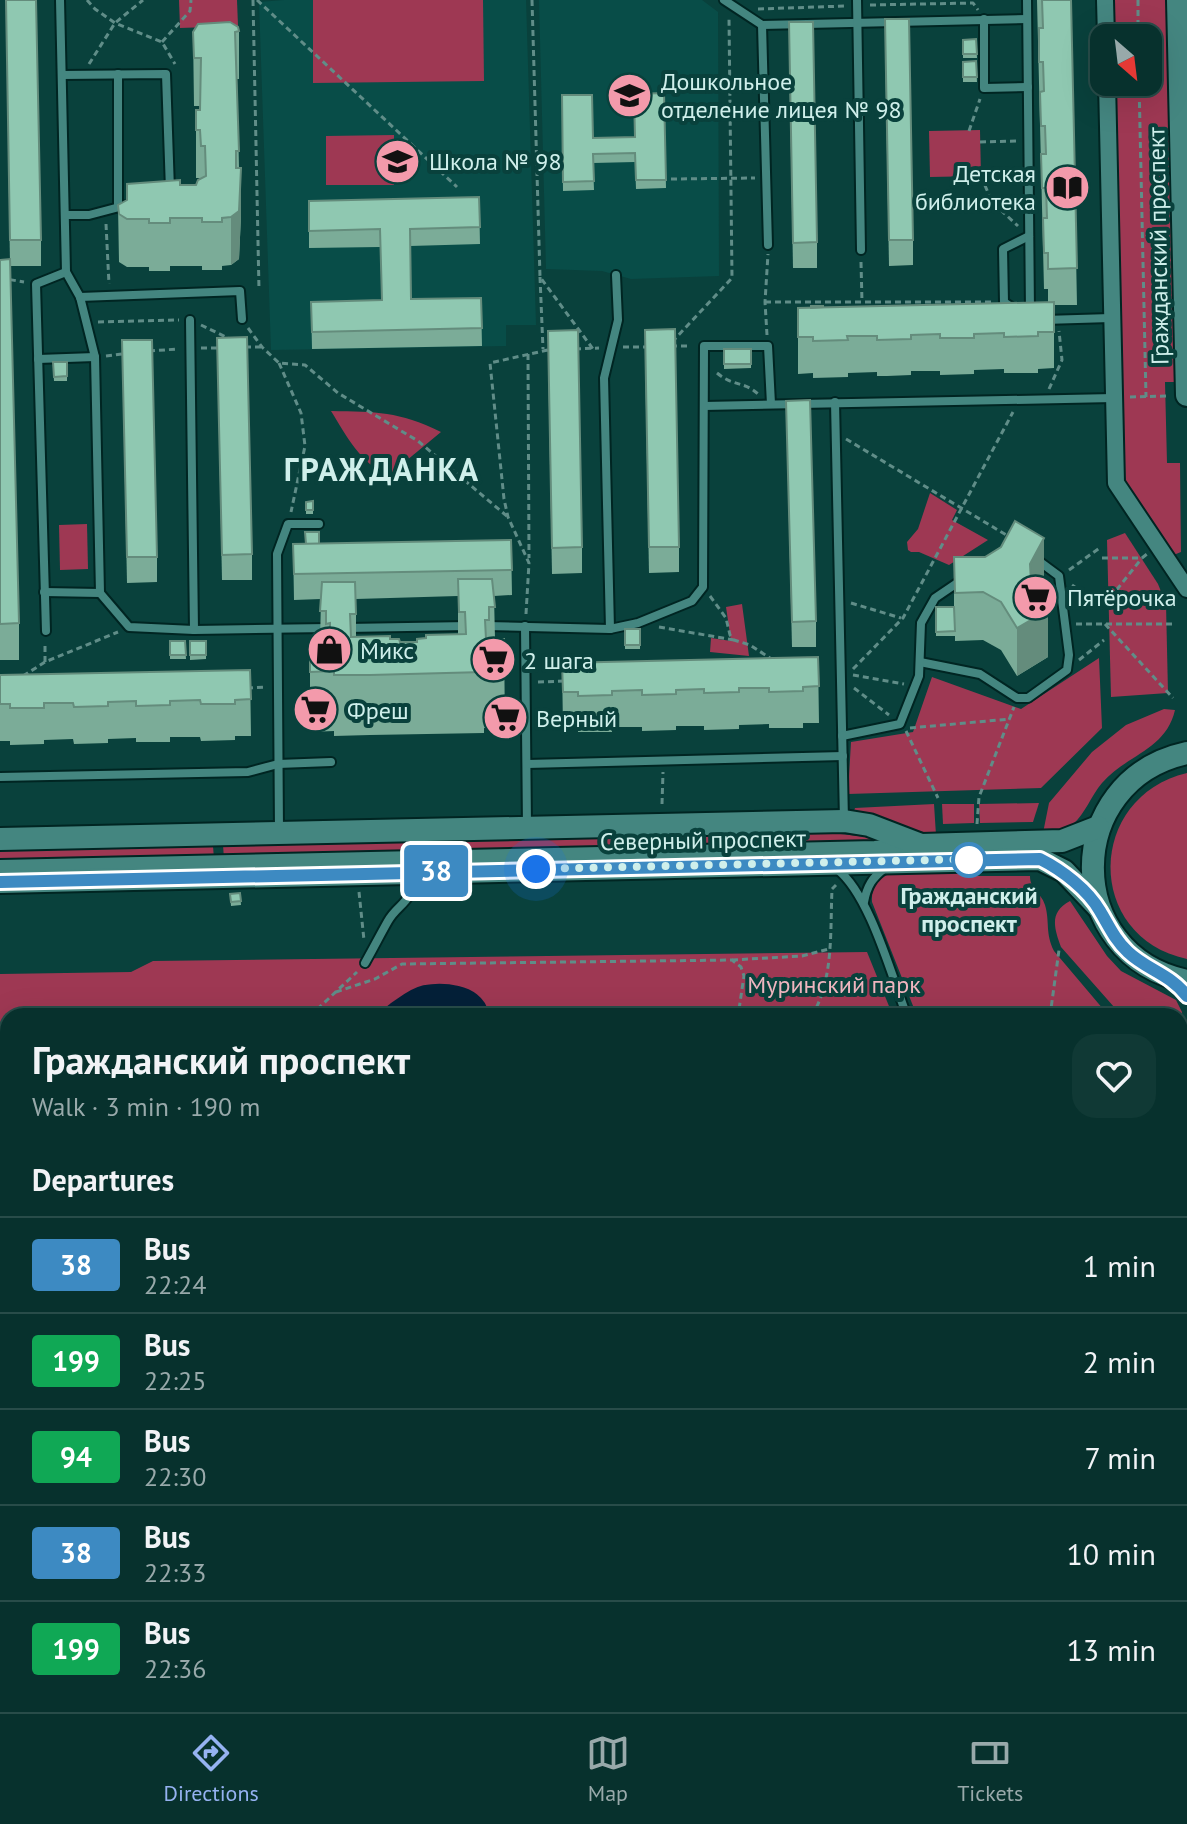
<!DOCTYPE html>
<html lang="en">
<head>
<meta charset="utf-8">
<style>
	body { margin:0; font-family:"PT Sans",sans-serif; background:#103935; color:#f1f3f6; height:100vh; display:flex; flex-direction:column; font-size:30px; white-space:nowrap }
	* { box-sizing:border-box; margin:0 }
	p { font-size:26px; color:#98a9aa }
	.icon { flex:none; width:44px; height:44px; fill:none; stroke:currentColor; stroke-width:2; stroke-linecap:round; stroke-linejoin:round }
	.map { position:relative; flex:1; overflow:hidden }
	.drawer { position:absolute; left:0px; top:1008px; width:1188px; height:704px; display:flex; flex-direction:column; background:#07312d; border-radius:24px 24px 0 0; box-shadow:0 8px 32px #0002,0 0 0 2px #284c49 }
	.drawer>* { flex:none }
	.badge { padding:0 16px; border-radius:6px; font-size:28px; line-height:52px }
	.needle { width:52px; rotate:152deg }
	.fabs { position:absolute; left:1090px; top:24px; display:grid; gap:16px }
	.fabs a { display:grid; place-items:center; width:72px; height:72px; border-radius:16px; background:#07312d; box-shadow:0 8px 32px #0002,0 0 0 2px #284c49; font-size:40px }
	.you { position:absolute; width:40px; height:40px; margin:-20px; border:6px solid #fff; border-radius:50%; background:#1a73e8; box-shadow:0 0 0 12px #1a73e833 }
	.map>.badge { position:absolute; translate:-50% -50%; box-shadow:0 0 0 4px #fff }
	h2 { padding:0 32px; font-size:30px; line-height:72px }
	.round { display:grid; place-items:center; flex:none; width:84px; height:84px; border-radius:24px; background:#103935 }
	.head { display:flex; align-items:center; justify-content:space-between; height:136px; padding:0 32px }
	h1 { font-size:38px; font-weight:700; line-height:60px }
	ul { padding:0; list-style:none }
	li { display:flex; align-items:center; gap:24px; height:96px; padding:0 32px; border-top:2px solid #284c49 }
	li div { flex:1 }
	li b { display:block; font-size:30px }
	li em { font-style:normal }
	li .badge { min-width:88px; font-weight:700; text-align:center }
	.menu { display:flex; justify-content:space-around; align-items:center; height:112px; border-top:2px solid #284c49; background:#07312d; font-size:22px; color:#98a9aa }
	.menu a { display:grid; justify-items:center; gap:4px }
	.menu .on { color:#95b2f1 }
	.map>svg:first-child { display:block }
</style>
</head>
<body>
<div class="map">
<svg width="1187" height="1712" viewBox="0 0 1187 1712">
	<rect width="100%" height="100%" fill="#09413c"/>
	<g fill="#084d48">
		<polygon points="284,0 526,0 536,325 506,325 506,346 271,350 259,2"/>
		<polygon points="539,0 702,0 718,12 719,276 631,279 602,271 546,269"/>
	</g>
	<g fill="#9e3853">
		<polygon points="179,0 237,0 238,26 180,28"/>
		<polygon points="313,0 483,0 484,81 313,83"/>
		<polygon points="1113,0 1169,0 1178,382 1165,382 1167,463 1180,463 1181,552 1171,556 1126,482 1123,465 1115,82 1148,82 1148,38 1114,38"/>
		<polygon points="980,130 981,176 930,177 929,131"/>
		<polygon points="394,135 394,185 326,185 326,136"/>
		<path d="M331,411C377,412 398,411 441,432L389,475C361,465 346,435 331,411Z"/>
		<polygon points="930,493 957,510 952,520 988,540 949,565 919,552 911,552 908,550 907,542 918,529"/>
		<polygon points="87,524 88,569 60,570 59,525"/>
		<polygon points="1125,533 1158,584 1166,604 1168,693 1111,697 1107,540"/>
		<polygon points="742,604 749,656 710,652 711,638 731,641 726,607"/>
		<polygon points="1099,658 1102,728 1041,788 848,794 851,742 913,732 932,677 1021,709"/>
		<path d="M1164,709L1175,710C1166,750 1126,755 1102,783C1091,796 1085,814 1073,824C1063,832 1055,832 1043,833L1049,803L1092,752L1126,725Z"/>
		<path d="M1187,773V959C1084,937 1086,797 1187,773Z"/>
		<polygon points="1039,803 1033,822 980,823 979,804"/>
		<polygon points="934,804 936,835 915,834 878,816 854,811 855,808"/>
		<polygon points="942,804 974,804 974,823 943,824"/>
		<polygon points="823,832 876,838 879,842 224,859 223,845"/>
		<polygon points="213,846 214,859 0,864 0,850"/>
		<path d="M963,869L964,876H1030C1030,890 1041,892 1045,905C1050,922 1045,933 1054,951L1109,1016H917L872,902C869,859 935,870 963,869Z"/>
		<path d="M1070,901L1107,956L1121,971L1176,1000L1182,1012L1183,1029H1180V1016H1122L1061,947C1054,928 1049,912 1070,901Z"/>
		<polygon points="867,952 893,1016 8,1016 8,1704 598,1704 592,1712 0,1712 0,974 131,972 153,961"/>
		<polygon points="1180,1488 1184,1581 1180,1612"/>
		<polygon points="659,1704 855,1704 855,1712 664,1712"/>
		<path d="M919,1704H983L975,1712C955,1712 937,1712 919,1704Z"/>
	</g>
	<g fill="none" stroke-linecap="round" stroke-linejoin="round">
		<polyline stroke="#042038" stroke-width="5" points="744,1712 745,1704"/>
		<g stroke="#042038" stroke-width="28">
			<path d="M397,1016C405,1011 416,1001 426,999C442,996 472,998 475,1016"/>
			<polyline points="0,1284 8,1291"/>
			<polyline points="1180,1521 1187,1521"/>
		</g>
		<defs>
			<g id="service">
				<polyline points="60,0 66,272 80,297 95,357 100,593 129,627 194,630 329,628"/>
				<polyline points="724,0 762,25 1027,19"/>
				<polyline points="857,0 861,250"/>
				<polyline points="1027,0 1030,312"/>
				<polyline points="984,19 984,88 1028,87"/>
				<polyline points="762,25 768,245"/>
				<polyline points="118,74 118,206"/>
				<polyline points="62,75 166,74 170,190"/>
				<polyline points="65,215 89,215 127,205"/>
				<polyline points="80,297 240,291 242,319"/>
				<polyline points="1013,308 1004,302 1003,249 1029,236"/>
				<polyline points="190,320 194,630"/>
				<polyline points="1044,320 1111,318"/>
				<polyline points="38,359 95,357"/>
				<polyline points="835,402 844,820"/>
				<polyline points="704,406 1114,398"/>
				<polyline points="44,592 100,593"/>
				<polyline points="486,626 610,629 638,623 692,601 703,587 704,346 768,346 771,404"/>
				<polyline points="525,626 527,827"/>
				<polyline points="346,628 469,626"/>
				<polyline points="610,629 604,378 618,320 616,275"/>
				<polyline points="46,631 36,284 66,272"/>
				<polyline points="920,662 980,674 1017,698 1028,698 1067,670 1069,655 1059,576 1036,559"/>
				<polyline points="842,736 900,724 919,676 921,623 935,598 963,579"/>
				<polyline points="527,764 843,756"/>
				<polyline points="0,777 248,772 278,764 331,762"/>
				<polyline points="279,830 277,554 288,524 319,524"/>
				<path d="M837,869C870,895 891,975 907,1016"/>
				<path d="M864,902C867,886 872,878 885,868"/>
				<path d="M365,963C373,949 380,935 388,921C398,903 414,903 412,876"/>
				<polyline points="1180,1083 1187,1082"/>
				<polyline points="1180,1173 1187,1173"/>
			</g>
			<g id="minor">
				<polyline points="1105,0 1106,38"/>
				<polyline points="1107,82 1116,483 1187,589"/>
				<polyline points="0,868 875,849 915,845"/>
			</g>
			<g id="secondary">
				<polyline points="1178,0 1187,395"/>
				<path d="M1187,753C1062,780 1061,955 1187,981"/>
				<polyline points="0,839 844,821 869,825 921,845 1062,841 1098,827"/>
				<polyline points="0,882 1040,859 1064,871 1099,908"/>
			</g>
		</defs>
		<use href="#service" stroke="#002522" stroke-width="12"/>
		<use href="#minor" stroke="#002522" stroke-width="20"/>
		<use href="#secondary" stroke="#002522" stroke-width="26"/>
		<g stroke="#608d88" stroke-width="3" stroke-dasharray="6 4" stroke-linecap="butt">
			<polyline points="87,0 95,9 115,23 162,42 175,64"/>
			<polyline points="253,0 259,290"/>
			<polyline points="257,0 457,187"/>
			<polyline points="532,0 540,277 593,349"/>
			<polyline points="1138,0 1138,38"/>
			<polyline points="870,5 973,3 978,10"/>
			<polyline points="758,9 846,6"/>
			<polyline points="162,42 190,11 191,0"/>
			<polyline points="89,64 115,23 143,0"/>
			<polyline points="1139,82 1146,397"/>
			<polyline points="969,131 980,99"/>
			<polyline points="980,142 1017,141"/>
			<polyline points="981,176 992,202 1018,226"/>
			<polyline points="671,179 755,178"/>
			<polyline points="106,224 109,284"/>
			<polyline points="861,262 862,302"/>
			<polyline points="540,277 543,349"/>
			<polyline points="0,278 24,282"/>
			<polyline points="765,302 992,302"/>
			<polyline points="98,322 179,320"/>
			<polyline points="201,325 230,339"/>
			<polyline points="248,328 262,347 279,363 305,365 338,393 418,441 508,517"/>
			<polyline points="767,335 765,302 768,254"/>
			<polyline points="672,342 732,278 729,18"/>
			<polyline points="671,346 691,346"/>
			<polyline points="245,347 262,347"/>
			<polyline points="623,347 647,347"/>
			<polyline points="201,348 218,348"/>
			<polyline points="575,349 599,348"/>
			<polyline points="149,351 178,349"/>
			<polyline points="528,354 529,558"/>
			<polyline points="106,356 122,354"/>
			<polyline points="279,363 301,413 305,446 291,512"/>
			<path d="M717,373C734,387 744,381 758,394"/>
			<polyline points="1049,389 1062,360 1059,331"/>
			<polyline points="1130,397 1170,396"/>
			<polyline points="846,439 1008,536"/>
			<polyline points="1102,558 1142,558 1147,554"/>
			<polyline points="1069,570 1101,547"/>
			<polyline points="1072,585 1103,607 1142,558"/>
			<polyline points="710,596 726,618 730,635 734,640 750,645 770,658"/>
			<polyline points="851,603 901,618"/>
			<polyline points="526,614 529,563 508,517 504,499 490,363 552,349"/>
			<polyline points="1076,624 1172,624"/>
			<polyline points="1105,624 1173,698"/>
			<polyline points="659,627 734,640"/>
			<polyline points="1079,660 1104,640"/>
			<polyline points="45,662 45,642"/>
			<polyline points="853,669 903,618 1013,412"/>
			<polyline points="853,675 904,684"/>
			<polyline points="23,676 45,662 118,632"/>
			<polyline points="538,682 566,681"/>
			<polyline points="247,688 267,687"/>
			<polyline points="854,688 889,715"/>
			<polyline points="910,728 1010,719"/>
			<polyline points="906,731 938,798"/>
			<polyline points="662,804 663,772"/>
			<polyline points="977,824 979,797 1014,707"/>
			<polyline points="359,892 364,940"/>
			<polyline points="732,960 802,956 829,949"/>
			<polyline points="336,992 375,979 402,964 732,960 741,967 744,976 738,1016"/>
			<polyline points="310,1016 357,972"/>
			<path d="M812,1016C834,978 830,932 832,889L836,885"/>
			<polyline points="1050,1016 1059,950"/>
			<polyline points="0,1139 8,1140"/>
			<polyline points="0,1162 8,1159"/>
			<polyline points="1180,1411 1184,1412"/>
			<polyline points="0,1463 8,1462"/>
			<polyline points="1180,1628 1187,1620"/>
			<polyline points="1180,1689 1184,1694"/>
			<polyline points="412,1704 431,1712"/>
			<polyline points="604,1704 606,1712"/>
			<polyline points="1052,1704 1059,1712"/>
			<polyline points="1091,1704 1098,1712"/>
			<polyline points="167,1712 171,1704"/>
			<polyline points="219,1712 219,1704"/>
			<polyline points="353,1712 353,1704"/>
			<polyline points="462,1712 466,1704"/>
			<polyline points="487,1712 491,1704"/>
			<polyline points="597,1712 604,1704"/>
			<polyline points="652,1712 655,1704"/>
			<polyline points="1024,1712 1033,1704"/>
		</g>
		<use href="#service" stroke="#448680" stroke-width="8"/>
		<use href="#minor" stroke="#448680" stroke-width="16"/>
		<use href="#secondary" stroke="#448680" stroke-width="22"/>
	</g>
	<g fill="#7bac98" fill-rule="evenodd">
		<polygon points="6,0 41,240 41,266 10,266"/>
		<polygon points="1037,0 1071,0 1077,305 1054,305 1054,368 1038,369 1038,373 1004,373 1004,369 974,370 974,374 940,375 940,371 911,371 911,375 887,376 877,376 877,372 848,373 848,377 813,378 813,373 798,374 798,308 1048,303 1048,289 1044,289"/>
		<polygon points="239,31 239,79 237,79 239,168 241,216 239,259 231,265 222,266 222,270 202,270 202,266 170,266 170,271 149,271 149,267 127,267 119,262 118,205 180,185 196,185 200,178 196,178 196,110 200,110 200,106 194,106 193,32"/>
		<polygon points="976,39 977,58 963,58 963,40"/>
		<polygon points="885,45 913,240 913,265 889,266"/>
		<polygon points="789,48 817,242 817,268 793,268"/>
		<polygon points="976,61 977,82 963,82 963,62"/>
		<polygon points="664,93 666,188 636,189 635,162 593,163 594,190 563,191 562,95 593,138 635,137"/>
		<polygon points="479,197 480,244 410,246 411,299 481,298 482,346 312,349 311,302 382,300 380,247 309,248 309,201"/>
		<polygon points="0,260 19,623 19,660 0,660"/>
		<polygon points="217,338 252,554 252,580 222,580"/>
		<polygon points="122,340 157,557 157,582 127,583"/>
		<polygon points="724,349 751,349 751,368 724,369"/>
		<polygon points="645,356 679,547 679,572 649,573"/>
		<polygon points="548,357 582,547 582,573 552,574"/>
		<polygon points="53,362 67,362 67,381 54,381"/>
		<polygon points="786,401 816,621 816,647 792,647"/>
		<polygon points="313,501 313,514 306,514 306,502"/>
		<path d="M511,540L512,595L494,596L495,639H504L505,728H484V733L370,735L334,736V731L310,732V643L320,642L321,599L294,600L293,544ZM458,596V635L426,638L417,642H400L390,639L356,637V599Z"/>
		<polygon points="954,557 1044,585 1039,596 1048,657 1017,676 1001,650 983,640 955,641 955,636 936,636 936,612 954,607"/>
		<rect x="625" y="629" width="15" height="20"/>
		<polygon points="170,641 185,641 186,659 170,659"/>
		<polygon points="190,641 206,641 206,659 190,660"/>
		<polygon points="818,657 819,723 803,723 803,728 769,728 769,724 739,725 739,729 704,730 704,726 676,726 676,730 642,731 642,727 612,727 612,732 578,732 578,728 563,729 562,663"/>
		<polygon points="250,670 251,736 235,736 235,740 201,741 200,737 170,737 170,742 136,742 136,738 108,739 108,743 74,744 73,739 44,740 44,744 10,745 10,741 0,741 0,675"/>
		<polygon points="240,893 241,905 231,906 230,894"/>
	</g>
	<g fill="#648c7c">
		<polygon points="241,168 241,216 239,259 231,265 231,217"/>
		<polygon points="1044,538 1044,585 1030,612 1030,564"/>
		<polygon points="1048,610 1048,657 1017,676 1017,628"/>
	</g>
	<g fill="#8fc8b1" stroke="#648c7c" stroke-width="2">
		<polygon points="6,0 36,0 41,240 10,240"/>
		<polygon points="1042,0 1071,0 1077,268 1048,269 1048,253 1044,253 1043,218 1047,218 1046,188 1042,188 1041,154 1046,154 1045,126 1041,126 1040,92 1044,91 1043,62 1039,62 1039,28 1043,28"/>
		<polygon points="885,19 909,19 913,240 889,240"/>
		<polygon points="230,22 238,27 239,31 235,32 239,151 236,151 236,168 241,168 239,211 231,217 222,218 222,222 202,222 202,218 170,218 170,223 149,223 149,219 127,219 119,214 118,205 127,200 127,184 180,180 180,185 196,185 198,180 206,176 205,146 201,146 200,130 196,130 196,110 200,110 201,58 194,58 193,32 198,24"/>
		<polygon points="789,22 813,22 817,242 793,243"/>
		<polygon points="976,39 977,54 963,54 963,40"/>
		<polygon points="976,61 977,77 963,77 963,62"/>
		<polygon points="664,93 666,180 636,180 635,153 593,154 594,181 563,182 562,95 592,95 593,138 635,137 634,94"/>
		<polygon points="479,197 480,227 410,229 411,299 481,298 482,328 312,332 311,302 382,300 380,229 309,231 309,201"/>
		<polygon points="10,259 19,623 0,624 0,260"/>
		<polygon points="1054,302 1054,332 1038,332 1038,336 1004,337 1004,333 974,334 974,338 940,338 940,334 911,335 911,339 877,340 877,336 847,336 848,340 813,341 813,337 798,337 798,308"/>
		<polygon points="811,306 823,306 823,307 811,308"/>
		<polygon points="675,329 679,547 649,547 645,330"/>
		<polygon points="578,330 582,547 552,548 548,331"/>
		<polygon points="247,337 252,554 222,555 217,338"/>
		<polygon points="122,340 152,340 157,557 127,557"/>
		<rect x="724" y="349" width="27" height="15"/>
		<polygon points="53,362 67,362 67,376 54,377"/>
		<polygon points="810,400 816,621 792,622 786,401"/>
		<polygon points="313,501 313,510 306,510 306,502"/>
		<polygon points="1015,521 1044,538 1030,564 1031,582 1048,610 1017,628 1001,602 983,592 955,593 954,557 985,557 1001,547"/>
		<polygon points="305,532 319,532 319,544 306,544"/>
		<polygon points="511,540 512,570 294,574 293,544"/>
		<polygon points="458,579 492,579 495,607 489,607 489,620 485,620 486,639 504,639 505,667 484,668 484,672 370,675 334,675 334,671 310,672 310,643 330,642 330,623 326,624 326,611 320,611 322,582 355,582 356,614 350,614 351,637 390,636 390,639 399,639 400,642 417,642 417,639 426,638 426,635 466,634 465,612 459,612"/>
		<polygon points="936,607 954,607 955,631 936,632"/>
		<rect x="625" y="629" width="15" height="16"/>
		<polygon points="170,641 185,641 186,655 170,655"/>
		<rect x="190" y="641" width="16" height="14"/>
		<polygon points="818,657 819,686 803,687 803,691 769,692 769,688 739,688 739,692 704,693 704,689 676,690 676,694 642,695 642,690 612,691 612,695 578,696 578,692 563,692 562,663"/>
		<polygon points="250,670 251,699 235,700 235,704 201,704 200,700 170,701 170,705 136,706 136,701 108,702 108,706 74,707 73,703 44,703 44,708 10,708 10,704 0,704 0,675"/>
		<polygon points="240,893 241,901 231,902 230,894"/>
		<polygon points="267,1705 298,1706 297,1712 267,1712"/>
	</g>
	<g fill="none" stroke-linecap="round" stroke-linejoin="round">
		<defs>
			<path id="line" d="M0,882L1040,859C1062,870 1088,890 1100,911C1109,926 1115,940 1128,952C1147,970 1170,974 1187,996"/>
		</defs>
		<use href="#line" stroke="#fff" stroke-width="18"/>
		<use href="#line" stroke="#3d8ac2" stroke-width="12"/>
		<polyline stroke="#cfefeb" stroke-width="8" stroke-dasharray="0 14.4" points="536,869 977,859 969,860"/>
	</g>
	<defs>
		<symbol id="school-disc" viewBox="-11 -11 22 22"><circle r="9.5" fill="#f39aab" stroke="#09413c"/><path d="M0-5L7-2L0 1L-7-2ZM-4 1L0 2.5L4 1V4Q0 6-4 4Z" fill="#111"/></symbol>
		<symbol id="library-disc" viewBox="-11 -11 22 22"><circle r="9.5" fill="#f39aab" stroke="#09413c"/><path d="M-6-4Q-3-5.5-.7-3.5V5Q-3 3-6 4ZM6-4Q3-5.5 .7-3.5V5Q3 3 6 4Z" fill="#111"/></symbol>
		<symbol id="supermarket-disc" viewBox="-11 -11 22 22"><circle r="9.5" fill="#f39aab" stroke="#09413c"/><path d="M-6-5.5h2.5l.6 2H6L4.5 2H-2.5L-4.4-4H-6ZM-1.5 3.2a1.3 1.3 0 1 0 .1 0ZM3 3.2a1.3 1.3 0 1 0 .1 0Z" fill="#111"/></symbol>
		<symbol id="shop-disc" viewBox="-11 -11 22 22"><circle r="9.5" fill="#f39aab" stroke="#09413c"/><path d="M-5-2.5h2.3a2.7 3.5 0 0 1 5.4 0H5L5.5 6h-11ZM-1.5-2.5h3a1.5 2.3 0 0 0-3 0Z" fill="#111"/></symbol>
	</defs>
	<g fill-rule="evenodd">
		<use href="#school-disc" x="604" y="70" width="51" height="51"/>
		<use href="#school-disc" x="372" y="136" width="51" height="51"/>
		<use href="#library-disc" x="1042" y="162" width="51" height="51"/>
		<use href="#supermarket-disc" x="1010" y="572" width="51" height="51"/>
		<use href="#shop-disc" x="304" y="624" width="51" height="51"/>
		<use href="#supermarket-disc" x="468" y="634" width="51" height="51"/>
		<use href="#supermarket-disc" x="290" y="684" width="51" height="51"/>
		<use href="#supermarket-disc" x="480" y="692" width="51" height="51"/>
	</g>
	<circle fill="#fff" stroke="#3d8ac2" stroke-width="4" cx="969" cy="860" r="16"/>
	<g text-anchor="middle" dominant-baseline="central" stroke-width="8" stroke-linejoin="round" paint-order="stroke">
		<g font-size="24" fill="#cfefeb" stroke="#09413c" text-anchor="start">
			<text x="661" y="81">Дошкольное<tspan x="661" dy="28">отделение лицея № 98</tspan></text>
			<text x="429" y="161">Школа № 98</text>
			<text x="1036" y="173" text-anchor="end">Детская<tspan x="1036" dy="28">библиотека</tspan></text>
			<text x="1067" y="597">Пятёрочка</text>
			<text x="360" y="650">Микс</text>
			<text x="524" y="660">2 шага</text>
			<text x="347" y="710">Фреш</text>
			<text x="536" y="718">Верный</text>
		</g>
		<g font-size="24" fill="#cfefeb" stroke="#09413c">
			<text transform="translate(1158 246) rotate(-91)">Гражданский проспект</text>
			<text transform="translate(703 840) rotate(-1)">Северный проспект</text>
		</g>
		<g font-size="24" font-weight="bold" fill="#cfefeb" stroke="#09413c">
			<text x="969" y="895">Гражданский<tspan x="969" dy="28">проспект</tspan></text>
		</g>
		<g font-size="24" fill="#f0b6c0" stroke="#09413c">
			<text x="834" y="984">Муринский парк</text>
		</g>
		<g font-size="32" font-weight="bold" letter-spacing="2" fill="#cfefeb" stroke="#09413c">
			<text x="382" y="469">ГРАЖДАНКА</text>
		</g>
	</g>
</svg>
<div class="fabs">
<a><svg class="needle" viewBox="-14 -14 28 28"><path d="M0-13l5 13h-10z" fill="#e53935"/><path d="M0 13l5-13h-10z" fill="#98a9aa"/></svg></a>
</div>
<div class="you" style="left:536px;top:869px"></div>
<b class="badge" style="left:436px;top:871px;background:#3d8ac2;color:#fff">38</b>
<section class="drawer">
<div class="head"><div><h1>Гражданский проспект</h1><p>Walk · 3 min · 190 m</p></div><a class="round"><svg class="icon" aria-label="heart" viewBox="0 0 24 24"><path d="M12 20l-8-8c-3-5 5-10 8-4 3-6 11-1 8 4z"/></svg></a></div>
<h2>Departures</h2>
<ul>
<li><span class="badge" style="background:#3d8ac2;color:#fff">38</span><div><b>Bus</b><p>22:24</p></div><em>1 min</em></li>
<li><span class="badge" style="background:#10a855;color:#fff">199</span><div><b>Bus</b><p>22:25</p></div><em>2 min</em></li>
<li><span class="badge" style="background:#10a855;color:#fff">94</span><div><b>Bus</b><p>22:30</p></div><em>7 min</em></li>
<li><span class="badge" style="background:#3d8ac2;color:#fff">38</span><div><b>Bus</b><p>22:33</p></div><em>10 min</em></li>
<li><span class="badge" style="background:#10a855;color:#fff">199</span><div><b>Bus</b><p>22:36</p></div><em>13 min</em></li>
</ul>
</section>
</div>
<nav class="menu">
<a class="on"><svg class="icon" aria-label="directions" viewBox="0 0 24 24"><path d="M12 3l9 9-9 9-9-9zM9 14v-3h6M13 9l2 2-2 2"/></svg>Directions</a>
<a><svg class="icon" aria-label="map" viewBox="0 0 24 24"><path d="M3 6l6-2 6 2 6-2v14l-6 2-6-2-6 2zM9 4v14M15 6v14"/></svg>Map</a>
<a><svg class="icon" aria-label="tickets" viewBox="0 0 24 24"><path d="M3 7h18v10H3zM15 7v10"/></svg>Tickets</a>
</nav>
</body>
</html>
